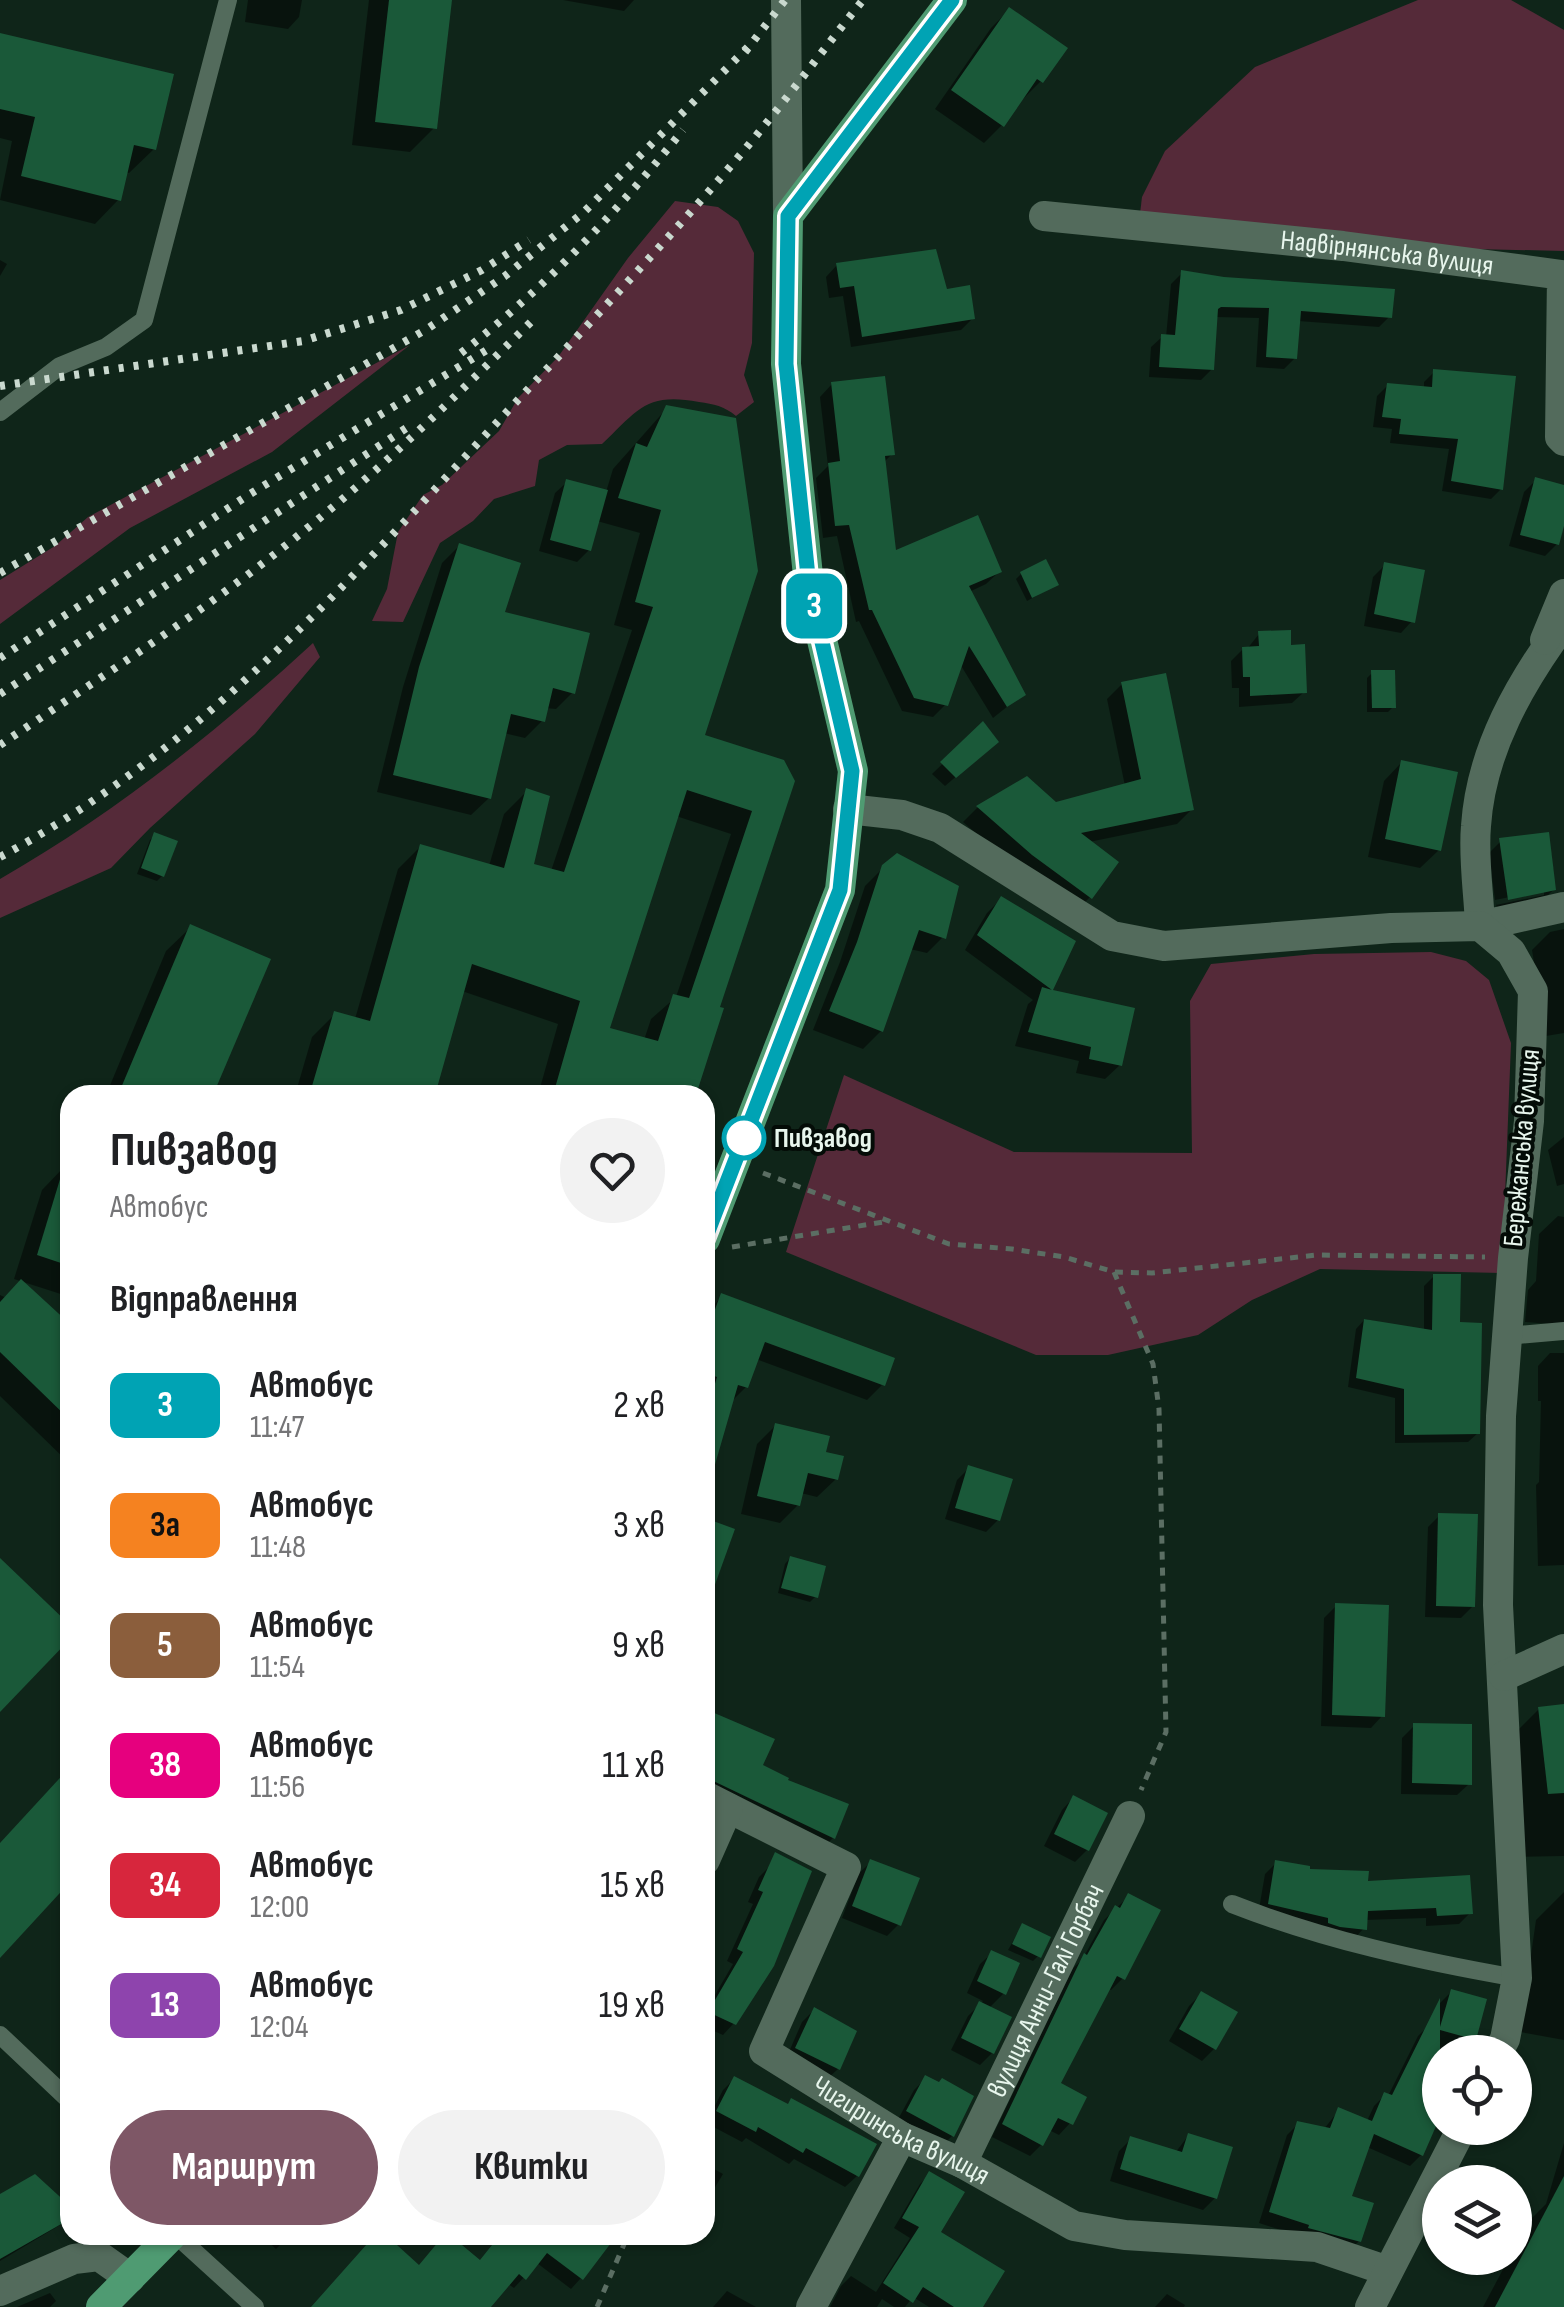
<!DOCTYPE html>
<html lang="uk">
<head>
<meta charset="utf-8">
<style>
	body { margin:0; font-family:"Sofia Sans Condensed",sans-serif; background:#f2f2f2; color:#202124; height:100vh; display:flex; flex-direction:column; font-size:38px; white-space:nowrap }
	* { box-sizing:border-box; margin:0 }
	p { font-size:32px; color:#757577 }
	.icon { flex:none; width:55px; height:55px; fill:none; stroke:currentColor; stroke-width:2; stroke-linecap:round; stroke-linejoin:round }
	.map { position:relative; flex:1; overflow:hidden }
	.details { position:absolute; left:60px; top:1085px; width:655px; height:1160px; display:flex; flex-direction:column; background:#fff; border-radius:30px; box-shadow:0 2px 8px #0004 }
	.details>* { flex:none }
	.badge { padding:0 20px; border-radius:15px; font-size:35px; line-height:65px }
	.tools { position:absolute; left:1422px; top:2035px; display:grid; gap:20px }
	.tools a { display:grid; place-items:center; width:110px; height:110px; border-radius:50%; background:#fff; box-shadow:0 2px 8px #0004; font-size:50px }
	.map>.badge { position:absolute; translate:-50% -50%; box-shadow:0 0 0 5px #fff }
	h2 { padding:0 50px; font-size:38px; line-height:90px }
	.round { display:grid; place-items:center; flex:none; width:105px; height:105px; border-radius:52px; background:#f2f2f2 }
	.overview { display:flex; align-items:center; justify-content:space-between; height:170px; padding:0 50px }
	h1 { font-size:48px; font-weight:700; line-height:75px }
	.cta { display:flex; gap:20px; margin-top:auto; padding:20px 50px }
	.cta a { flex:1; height:115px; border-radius:60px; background:#7e5766; color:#fff; font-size:40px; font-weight:700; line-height:115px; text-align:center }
	.cta a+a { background:#f2f2f2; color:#202124 }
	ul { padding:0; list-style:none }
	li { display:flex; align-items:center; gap:30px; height:120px; padding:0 50px }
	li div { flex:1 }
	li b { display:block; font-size:38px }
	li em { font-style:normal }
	li .badge { min-width:110px; font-weight:700; text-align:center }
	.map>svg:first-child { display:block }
</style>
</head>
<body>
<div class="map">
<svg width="1564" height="2307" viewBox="0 0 1564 2307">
	<rect width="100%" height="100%" fill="#0f2519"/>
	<g fill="#552a39">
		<polygon points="1418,0 1511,0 1564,30 1564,251 1432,248 1139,222 1142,197 1165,151 1255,67"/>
		<path d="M675,201L718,207L738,221L754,253L752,343L744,375L754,402L736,416C724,406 714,404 699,402C646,392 638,410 602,444L567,445L539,460L535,486L494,499L473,521L440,543L403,622L372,621L387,589L398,532L423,495L442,485L499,431L518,398L558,357L628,258Z"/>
		<polygon points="410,345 272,452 130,528 0,624 0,580 55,546 88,517"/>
		<path d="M313,643L320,657L255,734L150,828L111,868L0,918V879C115,813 215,733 313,643Z"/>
		<polygon points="1431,952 1466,961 1489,980 1511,1043 1502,1273 1320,1269 1252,1300 1198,1335 1108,1355 1036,1355 786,1252 844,1075 1014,1152 1192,1153 1190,1001 1211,964 1314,954"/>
	</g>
	<g fill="#0007" fill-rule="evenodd">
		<polygon points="248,0 302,0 299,17 288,29 245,22"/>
		<polygon points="369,0 449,0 434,128 410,152 352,145"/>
		<polygon points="563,0 634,0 624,11"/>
		<polygon points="1009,10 1041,81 1023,99 1021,98 1002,125 984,143 935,109 991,28"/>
		<polygon points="0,36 154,149 129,173 125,172 119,199 95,224 0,200 12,141 0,138"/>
		<polygon points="0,260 7,264 0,276"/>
		<polygon points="837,265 946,291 973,318 961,330 851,347 843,296 829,298 826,277"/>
		<polygon points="1182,273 1390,316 1379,327 1298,321 1295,358 1284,369 1256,367 1259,318 1215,317 1212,369 1201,380 1149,377 1151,347 1162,337 1166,337 1171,284"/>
		<polygon points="1434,372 1501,489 1491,499 1442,491 1449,449 1390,443 1392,429 1373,427 1377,396 1388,385 1424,389 1424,382"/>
		<polygon points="832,384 892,454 883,463 894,554 999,572 986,584 969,592 1023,694 993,718 960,664 946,704 933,717 902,711 859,621 856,622 837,536 823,538 816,478 828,466 820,397"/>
		<path d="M667,408L702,737L782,763L694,1095H538L558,1024L462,991L432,1095H295L312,1037L335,1014L355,1019L398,869L421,846L489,866L504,814L527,791L531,865L551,871L632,630L614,625L640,533L597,521L589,550L577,562L539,551L555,493L567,482L606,492L613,469ZM676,816L731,834L676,997L651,1019L644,1040L607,1029Z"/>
		<polygon points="1536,480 1564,488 1564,516 1557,544 1545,556 1509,546 1524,492"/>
		<polygon points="459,546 502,614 573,692 556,709 545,708 542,721 525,738 504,733 489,798 471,815 377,792 403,687 442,563"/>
		<polygon points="1385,565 1412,621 1401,633 1364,626 1373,577"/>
		<polygon points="1021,574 1056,585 1027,601 1016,579"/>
		<polygon points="1259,634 1289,647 1304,692 1292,703 1239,707 1239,688 1232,688 1231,661 1243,649 1247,649"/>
		<polygon points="1372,673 1394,706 1388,712 1367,712 1367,678"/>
		<polygon points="1122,684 1192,809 1177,824 1089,842 1090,897 1075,912 1018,870 963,822 977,808 1027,779 1055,805 1125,786 1107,699"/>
		<polygon points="983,725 986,751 945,786 932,774"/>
		<polygon points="1402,762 1439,850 1420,868 1368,857 1384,781"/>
		<polygon points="155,835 162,876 157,881 137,874 150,840"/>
		<polygon points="1501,841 1554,889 1542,901 1497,911 1496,903 1496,905 1544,895 1544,890 1495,900 1489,853"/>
		<polygon points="884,867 945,935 927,953 910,949 881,1031 863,1049 813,1030 840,962 865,886"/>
		<polygon points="1001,899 1073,942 1049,992 1120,1065 1105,1079 1076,1073 1079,1061 1015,1046 1028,1004 1033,1000 965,950 987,913"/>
		<polygon points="191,927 211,1095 106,1095 166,951"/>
		<polygon points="1564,929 1564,1033 1546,1036 1532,950 1550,932"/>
		<polygon points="1564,1137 1564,1184 1557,1186 1548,1150"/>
		<polygon points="66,1165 70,1167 70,1297 14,1279 42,1190"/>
		<polygon points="1558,1216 1564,1217 1564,1325 1525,1322 1528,1290 1536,1281 1539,1234"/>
		<polygon points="1434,1276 1457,1325 1478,1433 1468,1442 1395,1443 1395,1398 1348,1387 1356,1329 1365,1319 1424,1331 1424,1286"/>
		<polygon points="0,1295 70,1328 70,1464 0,1396"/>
		<polygon points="722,1296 882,1385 867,1400 756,1359 746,1387 730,1403 705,1457 705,1315"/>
		<polygon points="1550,1353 1564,1353 1564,1565 1538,1566 1536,1485 1539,1482 1541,1401 1538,1401 1538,1366"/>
		<polygon points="775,1426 823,1454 836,1479 817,1497 801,1493 798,1505 780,1523 741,1514 757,1444"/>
		<polygon points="969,1468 998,1520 986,1532 945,1519 957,1480"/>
		<polygon points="1439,1516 1473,1606 1461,1618 1425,1617 1428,1527"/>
		<polygon points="790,1558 815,1597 810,1602 778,1593 785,1564"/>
		<polygon points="1336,1606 1382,1716 1371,1728 1321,1726 1324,1618"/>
		<polygon points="1564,1706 1564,1856 1518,1857 1509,1739 1539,1709"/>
		<polygon points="705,1712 833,1838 822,1849 705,1791"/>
		<polygon points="1414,1726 1469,1784 1457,1795 1401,1794 1402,1738"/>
		<polygon points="1073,1798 1087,1850 1075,1862 1044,1846 1062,1810"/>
		<polygon points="871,1862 899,1924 887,1936 842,1918 859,1873"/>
		<polygon points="1276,1863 1366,1884 1470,1913 1459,1924 1426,1926 1426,1918 1365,1920 1364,1928 1353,1940 1258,1915 1265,1874"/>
		<polygon points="771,1865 734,2023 723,2035 705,2027 705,2012 733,1964 727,1961 753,1904 748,1902 759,1877"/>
		<polygon points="1564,1892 1564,2040 1520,2032 1536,1920"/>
		<polygon points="1129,1896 1123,1978 1111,1990 1108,1988 1058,2085 1070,2123 1059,2135 1049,2130 1041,2145 1030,2156 992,2137 1073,1968 1082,1960 1104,1920"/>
		<polygon points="1022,1926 1038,1956 1033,1961 1008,1950"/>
		<polygon points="992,1953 1004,1993 989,2008 992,2053 980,2065 951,2050 968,2016 983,2001 967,1993 980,1964"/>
		<polygon points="1451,1992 1484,2001 1469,2052 1440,2052 1440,2115 1421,2155 1410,2166 1367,2147 1348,2197 1359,2241 1348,2252 1259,2223 1287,2135 1298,2124 1324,2129 1339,2110 1367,2121 1374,2106 1385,2095 1388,2096 1418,2036 1429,2025 1434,2027 1440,2003"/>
		<polygon points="1201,1994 1235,2013 1214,2049 1202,2061 1169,2041 1189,2006"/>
		<polygon points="814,2010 838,2069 826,2080 785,2061 802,2022"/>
		<polygon points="926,2078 970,2097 952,2136 940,2148 896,2123 914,2090"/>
		<polygon points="734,2079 857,2176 845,2187 794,2159 789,2164 746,2138 742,2142 706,2123 723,2090"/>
		<polygon points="1188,2136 1215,2198 1203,2210 1110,2181 1119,2151 1131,2139 1175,2153"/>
		<polygon points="1564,2143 1564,2307 1483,2307 1509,2258 1515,2258 1515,2247 1528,2222 1546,2204"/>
		<polygon points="705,2164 723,2174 705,2204"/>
		<polygon points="930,2174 938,2233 980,2307 929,2307 913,2297 905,2307 894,2307 882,2299 877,2307 830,2307 841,2286 851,2276 876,2292 910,2238 894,2228 920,2184"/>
		<polygon points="0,2199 70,2209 70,2219 0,2261"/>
		<polygon points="261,2235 290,2235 276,2249"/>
		<polygon points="378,2235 383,2235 419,2267 479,2263 501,2235 606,2235 581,2278 571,2289 537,2263 514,2288 508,2284 488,2307 313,2307"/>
		<polygon points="727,2291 756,2307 713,2307"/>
		<polygon points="50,2293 56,2301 50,2307 17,2307"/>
		<polygon points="1167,2294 1185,2305 1184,2307 1155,2307"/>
	</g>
	<g fill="#1a5939" fill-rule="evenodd">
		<polygon points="389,0 452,0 437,129 375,122"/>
		<polygon points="1009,7 1068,48 1043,83 1037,79 1004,127 951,90"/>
		<polygon points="0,33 174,74 156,150 134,145 121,201 21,176 35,117 0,109"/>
		<polygon points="936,249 947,289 970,285 975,319 862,337 854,286 840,288 836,263"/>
		<polygon points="1181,270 1224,277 1395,289 1392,318 1301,311 1297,359 1266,357 1269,308 1221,307 1218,309 1214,370 1159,367 1161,334 1175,335"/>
		<polygon points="1433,369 1516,376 1503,490 1451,481 1458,439 1399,434 1401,419 1382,417 1387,383 1432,387"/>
		<polygon points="885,376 895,455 885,456 896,550 978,515 1002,572 969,586 1026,695 1007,707 969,646 948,706 914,698 872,610 869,610 849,525 835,526 828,463 840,461 831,382"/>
		<path d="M666,405L736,418L758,571L705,735L784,760L795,781L720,1007L724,1008L696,1095H553L580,1001L472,964L435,1095H342L312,1086L334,1011L370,1021L420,844L504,868L526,788L550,796L534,864L564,872L653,607L635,602L661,510L618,498L636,443L647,447ZM687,790L752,811L689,998L673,994L658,1041L610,1028Z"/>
		<polygon points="1535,477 1564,485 1564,526 1559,545 1520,535"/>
		<polygon points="566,479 608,490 591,551 550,540"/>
		<polygon points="459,543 521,563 505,612 590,633 575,694 553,688 545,722 511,714 491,799 393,775 419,667"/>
		<polygon points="1046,559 1059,585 1032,598 1020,572"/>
		<polygon points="1384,562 1425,570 1415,623 1374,614"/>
		<polygon points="1291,630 1291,645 1305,644 1307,693 1250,696 1250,677 1243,677 1242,647 1259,646 1258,631"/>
		<polygon points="1371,670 1395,670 1396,708 1372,708"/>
		<polygon points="1166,673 1194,810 1081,833 1119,862 1092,899 1032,855 976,806 1027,776 1056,802 1141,779 1121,682"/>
		<polygon points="983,721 999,742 956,778 940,762"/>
		<polygon points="1401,760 1458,772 1441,851 1385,839"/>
		<polygon points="154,832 178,841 164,877 141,868"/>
		<polygon points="1549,832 1556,890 1508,900 1499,838"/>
		<polygon points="897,853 959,886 946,939 919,930 883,1032 829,1011 857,942 882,865"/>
		<polygon points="1001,896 1076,941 1053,990 1135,1008 1122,1066 1089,1059 1091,1047 1028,1032 1042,987 1052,990 977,935"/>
		<polygon points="190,924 271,959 213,1095 118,1095"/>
		<polygon points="64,1166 70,1166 70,1266 37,1255"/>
		<polygon points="1433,1274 1461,1274 1460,1322 1482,1323 1480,1434 1404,1435 1404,1389 1356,1378 1364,1319 1432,1330"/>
		<polygon points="21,1279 70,1324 70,1420 0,1352 0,1302"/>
		<polygon points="721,1293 895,1358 885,1386 765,1342 748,1388 738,1385 712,1475 705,1474 705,1417 717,1377 705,1373 705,1337"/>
		<polygon points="775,1423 830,1436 826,1452 844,1456 838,1480 808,1473 800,1506 757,1496"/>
		<polygon points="968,1465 1013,1479 1000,1521 955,1508"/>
		<polygon points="1438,1513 1478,1514 1475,1607 1436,1606"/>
		<polygon points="705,1518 735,1529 708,1604 705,1603"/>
		<polygon points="790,1556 826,1566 818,1598 781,1588"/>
		<polygon points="0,1558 70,1625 70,1639 0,1712"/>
		<polygon points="1335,1603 1389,1605 1385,1717 1332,1715"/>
		<polygon points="1564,1704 1564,1793 1548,1794 1538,1707"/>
		<polygon points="705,1709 775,1739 763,1765 789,1778 788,1780 849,1804 835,1839 705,1777"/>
		<polygon points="1413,1723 1472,1724 1472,1785 1412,1783"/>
		<polygon points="70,1767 70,1882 0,1958 0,1843"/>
		<polygon points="1073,1795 1108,1813 1089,1851 1054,1834"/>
		<polygon points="775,1852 812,1871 774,1966 736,2025 708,2012 743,1952 737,1949 763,1892 758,1890"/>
		<polygon points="870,1859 920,1878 901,1926 852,1906"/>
		<polygon points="1275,1860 1310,1866 1310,1869 1369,1871 1368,1881 1470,1875 1473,1914 1437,1916 1436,1908 1368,1911 1367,1930 1340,1927 1328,1923 1328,1918 1268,1904"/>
		<polygon points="1128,1893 1161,1910 1125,1980 1117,1976 1061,2083 1087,2097 1073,2125 1058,2118 1043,2146 1002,2124 1084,1953 1087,1955 1115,1905 1120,1908"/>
		<polygon points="1022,1923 1051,1937 1041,1958 1012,1944"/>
		<polygon points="991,1950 1020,1963 1006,1995 977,1981"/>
		<polygon points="1451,1989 1487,1999 1476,2040 1440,2030 1440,2117 1423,2156 1374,2134 1352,2196 1374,2203 1361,2242 1308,2228 1309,2225 1269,2212 1297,2121 1330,2128 1338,2107 1372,2121 1384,2092 1392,2095 1440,1998 1440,2027"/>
		<polygon points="1201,1991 1238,2012 1216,2050 1179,2029"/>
		<polygon points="979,2001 1012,2017 994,2054 961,2038"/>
		<polygon points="814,2007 857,2031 840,2070 795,2048"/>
		<polygon points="925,2075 939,2082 942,2078 974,2096 954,2137 906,2111"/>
		<polygon points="734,2076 788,2104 791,2098 877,2144 859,2177 806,2148 803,2153 758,2127 756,2132 716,2111"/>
		<polygon points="1188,2133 1233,2147 1217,2199 1120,2169 1130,2136 1182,2152"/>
		<polygon points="929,2171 965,2192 941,2232 1005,2271 983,2307 954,2307 923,2287 913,2303 883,2283 919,2227 902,2218"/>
		<polygon points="35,2174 70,2206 70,2219 0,2259 0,2194"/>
		<polygon points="1564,2176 1564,2307 1495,2307"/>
		<polygon points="375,2235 386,2235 419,2265 444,2235 450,2235 480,2260 500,2235 617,2235 583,2280 547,2253 526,2280 519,2274 491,2307 311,2307"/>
	</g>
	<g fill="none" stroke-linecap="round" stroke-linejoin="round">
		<g stroke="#5b6e63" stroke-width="5" stroke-dasharray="8 8" stroke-linecap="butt">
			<polyline points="763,1173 949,1244 1012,1249 1064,1257 1114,1272 1152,1273 1317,1255 1485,1257"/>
			<polyline points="732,1247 883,1222"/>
			<polyline points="1114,1272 1153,1364 1159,1409 1166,1732 1141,1790"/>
			<polyline points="597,2307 628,2235"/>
		</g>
		<g stroke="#536b5c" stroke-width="18">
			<polyline points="0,412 60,366 106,347 144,320 228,0"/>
			<polyline points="1506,1336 1564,1331"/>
			<path d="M1232,1904C1324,1940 1420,1961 1517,1978"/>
			<polyline points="0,2035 70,2101"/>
			<polyline points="176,2235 255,2307"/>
		</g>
		<g stroke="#536b5c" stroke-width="30">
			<path id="s1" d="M1044,216L1343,246L1562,275L1560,437L1564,441"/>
			<path d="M1564,623C1520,683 1481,750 1476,826C1473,859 1479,894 1480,926L1564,907"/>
			<polyline points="1545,640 1564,594"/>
			<polyline points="848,809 902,815 940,828 1112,936 1164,946 1391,928 1480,926 1511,952 1533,991 1529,1121 1513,1258 1501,1416 1498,1605 1517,1978 1505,2039 1498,2052"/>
			<polyline points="1504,1676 1564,1649"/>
			<path id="s2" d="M705,1796L846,1867L764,2051L902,2137L962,2163L1074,2226L1125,2235L1317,2247L1388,2271"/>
			<polyline points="705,1860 728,1808"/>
			<path id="s3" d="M962,2163L1130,1816"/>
			<polyline points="0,2291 74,2259 99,2256 130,2278"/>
			<polyline points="811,2307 902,2137"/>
			<polyline points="1370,2307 1462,2128"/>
		</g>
		<polyline stroke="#536b5c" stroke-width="30" points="786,0 788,216"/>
		<g stroke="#4f9b72" stroke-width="30">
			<polyline points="705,1239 840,890 853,771 809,585 786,364 788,216 952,0"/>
			<polyline points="101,2307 172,2235"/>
		</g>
		<g stroke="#cad9cf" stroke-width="8" stroke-dasharray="5 10" stroke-linecap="butt">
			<polyline points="745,52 785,0"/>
			<path d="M461,353C544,289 618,211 683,130"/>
			<polyline points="0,386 303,341 401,310 482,270 529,240"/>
			<polyline points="0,573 427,329 505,276 584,212 752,43"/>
			<polyline points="0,658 250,494 490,348"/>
			<polyline points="0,694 411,425"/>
			<path d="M0,745C101,677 205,611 300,534C384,467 460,392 536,317"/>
			<path d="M0,857C189,756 333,599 477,444C566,348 656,254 741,154C783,104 822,51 863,0"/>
		</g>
	</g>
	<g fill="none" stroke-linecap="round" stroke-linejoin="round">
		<defs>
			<polyline id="line" points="705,1239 840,890 852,771 809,586 786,364 788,216 952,0"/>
		</defs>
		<use href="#line" stroke="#fff" stroke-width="22"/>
		<use href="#line" stroke="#00a3b4" stroke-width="15"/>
	</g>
	<circle fill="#fff" stroke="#00a3b4" stroke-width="5" cx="744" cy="1138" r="20"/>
	<g text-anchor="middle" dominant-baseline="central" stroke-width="8" stroke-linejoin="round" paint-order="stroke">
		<g font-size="28" fill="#e8f6ed" stroke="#040c07">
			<text stroke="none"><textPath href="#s1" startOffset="345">Надвірнянська вулиця</textPath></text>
			<text transform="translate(1522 1148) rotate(-85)">Бережанська вулиця</text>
			<text stroke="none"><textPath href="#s3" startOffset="192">вулиця Анни-Галі Горбач</textPath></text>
			<text stroke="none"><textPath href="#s2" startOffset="518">Чигиринська вулиця</textPath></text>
		</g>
		<g font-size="28" font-weight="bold" fill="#e8f6ed" stroke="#040c07" text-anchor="start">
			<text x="774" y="1138">Пивзавод</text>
		</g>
	</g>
</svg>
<div class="tools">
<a><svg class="icon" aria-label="locate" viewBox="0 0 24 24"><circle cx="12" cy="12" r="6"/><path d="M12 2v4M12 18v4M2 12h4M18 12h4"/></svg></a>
<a><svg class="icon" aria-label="layers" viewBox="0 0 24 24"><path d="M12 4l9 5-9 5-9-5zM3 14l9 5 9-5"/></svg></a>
</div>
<b class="badge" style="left:814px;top:606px;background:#00a3b4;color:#fff">3</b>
<section class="details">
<div class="overview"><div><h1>Пивзавод</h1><p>Автобус</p></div><a class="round"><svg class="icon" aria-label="heart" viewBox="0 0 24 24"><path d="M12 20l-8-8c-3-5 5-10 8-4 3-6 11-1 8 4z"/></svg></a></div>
<h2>Відправлення</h2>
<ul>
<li><span class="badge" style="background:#00a3b4;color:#fff">3</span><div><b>Автобус</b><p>11:47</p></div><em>2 хв</em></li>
<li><span class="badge" style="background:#f58220;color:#111">3а</span><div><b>Автобус</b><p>11:48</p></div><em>3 хв</em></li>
<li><span class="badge" style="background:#8b5e3c;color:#fff">5</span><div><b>Автобус</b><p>11:54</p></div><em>9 хв</em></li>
<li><span class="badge" style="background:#e6007e;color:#fff">38</span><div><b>Автобус</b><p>11:56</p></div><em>11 хв</em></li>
<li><span class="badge" style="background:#d7263d;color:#fff">34</span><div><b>Автобус</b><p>12:00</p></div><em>15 хв</em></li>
<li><span class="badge" style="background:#8e44ad;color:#fff">13</span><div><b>Автобус</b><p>12:04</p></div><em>19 хв</em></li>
</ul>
<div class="cta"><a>Маршрут</a><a>Квитки</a></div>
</section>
</div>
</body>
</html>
